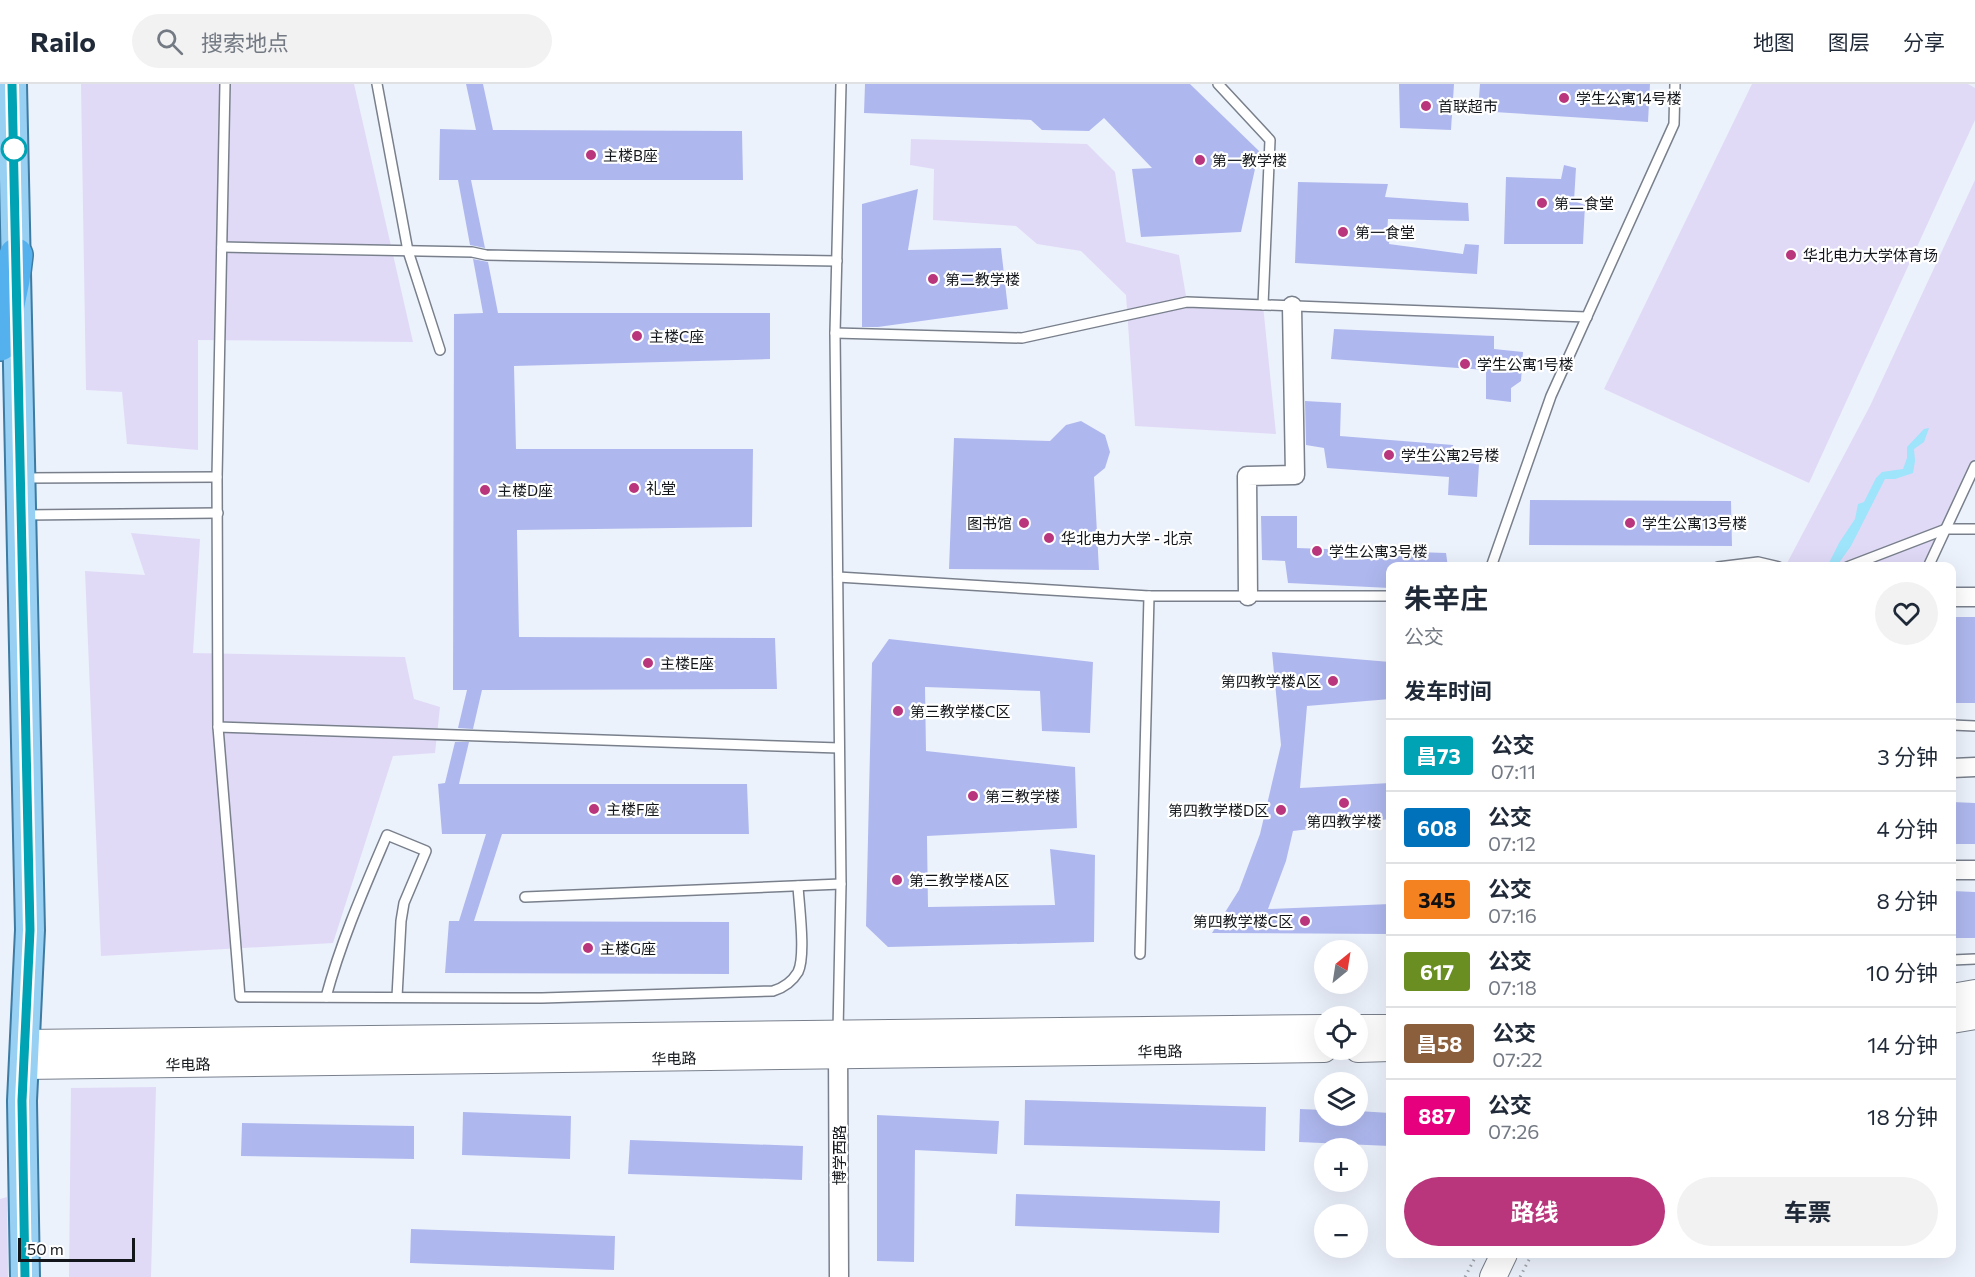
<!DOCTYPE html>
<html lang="zh">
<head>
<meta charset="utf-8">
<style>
	body { margin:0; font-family:Commissioner,"Noto Sans SC",sans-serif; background:#f2f2f3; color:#1f2937; height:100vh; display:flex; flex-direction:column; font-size:22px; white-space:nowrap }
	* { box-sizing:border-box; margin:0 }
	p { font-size:20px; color:#747a83 }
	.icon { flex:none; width:33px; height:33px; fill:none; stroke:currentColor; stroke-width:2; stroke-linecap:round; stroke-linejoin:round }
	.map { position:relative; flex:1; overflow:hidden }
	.sheet { position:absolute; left:1386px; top:478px; width:570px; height:696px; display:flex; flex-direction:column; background:#fff; border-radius:12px; box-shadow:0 6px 24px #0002 }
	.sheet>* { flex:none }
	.badge { padding:0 12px; border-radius:4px; font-size:21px; line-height:39px }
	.needle { width:39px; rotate:30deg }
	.tools { position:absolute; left:1314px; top:856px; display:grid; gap:12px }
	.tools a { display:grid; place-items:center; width:54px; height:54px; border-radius:50%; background:#fff; box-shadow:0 6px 24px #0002; font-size:30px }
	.scale { position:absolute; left:18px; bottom:15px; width:117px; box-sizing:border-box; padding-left:6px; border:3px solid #13161a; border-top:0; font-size:16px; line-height:21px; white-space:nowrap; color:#13161a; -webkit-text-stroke:4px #fff; paint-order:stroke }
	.map>.badge { position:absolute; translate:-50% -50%; box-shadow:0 0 0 3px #fff }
	h2 { padding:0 18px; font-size:22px; line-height:54px }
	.round { display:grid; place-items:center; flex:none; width:63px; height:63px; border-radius:32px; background:#f2f2f3 }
	.overview { display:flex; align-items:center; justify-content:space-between; height:102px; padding:0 18px }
	h1 { font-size:28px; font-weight:700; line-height:45px }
	.action { display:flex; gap:12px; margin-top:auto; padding:12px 18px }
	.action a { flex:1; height:69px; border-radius:36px; background:#b9367c; color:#fff; font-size:24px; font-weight:700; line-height:69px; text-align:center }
	.action a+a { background:#f2f2f3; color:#1f2937 }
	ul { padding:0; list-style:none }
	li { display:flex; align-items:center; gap:18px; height:72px; padding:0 18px; border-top:2px solid #e0e1e3 }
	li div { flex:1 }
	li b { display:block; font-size:22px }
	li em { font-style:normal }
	li .badge { min-width:66px; font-weight:700; text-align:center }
	header { display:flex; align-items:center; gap:36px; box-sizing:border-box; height:84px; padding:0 30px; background:#fff; border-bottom:2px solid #e0e1e3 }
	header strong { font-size:28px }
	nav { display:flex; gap:33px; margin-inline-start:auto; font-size:21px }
	.search { width:420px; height:54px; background:#f2f2f3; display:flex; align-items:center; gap:15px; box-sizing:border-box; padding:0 21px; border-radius:33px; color:#747a83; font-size:22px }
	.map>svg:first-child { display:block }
</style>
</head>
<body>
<header>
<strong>Railo</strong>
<div class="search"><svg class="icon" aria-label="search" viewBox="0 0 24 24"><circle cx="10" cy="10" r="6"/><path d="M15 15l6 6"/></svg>搜索地点</div>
<nav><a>地图</a><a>图层</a><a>分享</a></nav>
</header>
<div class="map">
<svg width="1975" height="1193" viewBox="0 0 1975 1193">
	<rect width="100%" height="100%" fill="#ecf2fc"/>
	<g fill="#e0daf7">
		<polygon points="81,0 354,0 413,258 198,256 198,366 127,360 122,308 86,306"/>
		<polygon points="1752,0 1968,0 1975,4 1975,36 1809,399 1604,305"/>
		<polygon points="911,55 1087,60 1115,88 1126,158 1179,171 1187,218 1263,221 1276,350 1135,342 1126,211 1081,167 1037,160 1016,142 933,136 934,85 910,81"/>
		<polygon points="1975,96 1975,379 1926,483 1785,483 1870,322"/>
		<polygon points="131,449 200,455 193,569 405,573 414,615 440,623 435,669 393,672 333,859 101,872 85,487 145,491"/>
		<polygon points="156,1003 151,1193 69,1193 71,1004"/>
		<polygon points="7,1113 8,1193 0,1193 0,1115"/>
	</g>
	<polygon fill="#9ee4fb" points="1929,344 1924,358 1914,365 1915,377 1913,389 1895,395 1885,395 1851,462 1836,483 1827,483 1839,459 1855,435 1858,420 1864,418 1876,394 1882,388 1903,385 1907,374 1907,363 1924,345"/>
	<g fill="#afb8ee">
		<polygon points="466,0 483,0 493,46 742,47 743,96 471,96 485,164 470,161 458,96 439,96 440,45 476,46"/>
		<polygon points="865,0 1190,0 1259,67 1241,148 1141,153 1132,85 1152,84 1104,34 1089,47 1042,46 1031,36 864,29"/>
		<polygon points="1399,0 1454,0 1451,46 1400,44"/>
		<polygon points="1480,0 1650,0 1648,38 1478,27"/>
		<polygon points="1564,81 1576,84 1574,117 1585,121 1583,160 1504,160 1506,93 1561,95"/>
		<polygon points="1298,98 1388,100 1385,113 1468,119 1469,137 1388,135 1387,150 1390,151 1389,160 1463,170 1465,160 1479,161 1477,190 1295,179"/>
		<polygon points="918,105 908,166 1001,164 1008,225 878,243 862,243 862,120"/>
		<polygon points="473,175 488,178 498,229 770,229 770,275 514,282 516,365 753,365 752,443 517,446 519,553 775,554 777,605 482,606 473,645 458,644 467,606 453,606 454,230 483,229"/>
		<polygon points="1334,245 1494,252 1494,265 1523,268 1521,297 1511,304 1511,318 1486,315 1486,286 1331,275"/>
		<polygon points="1305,317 1341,319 1340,352 1453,361 1455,378 1479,380 1477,413 1448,411 1449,393 1327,384 1324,364 1306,361"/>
		<polygon points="1081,337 1105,351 1110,368 1105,384 1094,393 1099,486 949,485 954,354 1050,357 1066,341"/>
		<polygon points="1530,416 1731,417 1732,462 1529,461"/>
		<polygon points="1261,432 1297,432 1297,464 1446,469 1448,483 1390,483 1390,504 1288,499 1285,477 1262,476"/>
		<rect x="1952" y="533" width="23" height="86"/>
		<polygon points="889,555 1093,578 1090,649 1042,647 1040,607 925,603 926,667 1075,683 1077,744 927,752 928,823 1055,821 1050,765 1095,771 1094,858 888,863 866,842 872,579"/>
		<polygon points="1272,568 1390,578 1390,615 1307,622 1300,704 1390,699 1390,735 1293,747 1286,777 1268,825 1390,820 1390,850 1212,849 1239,806 1260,750 1281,661"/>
		<polygon points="455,658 469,658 459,700 747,700 749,750 502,750 474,837 729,838 729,890 445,889 449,837 459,837 486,750 442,750 438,700 445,699"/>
		<polygon points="1952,718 1975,719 1975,760 1952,760"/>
		<polygon points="1952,807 1975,808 1975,854 1952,854"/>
		<polygon points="1025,1016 1266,1023 1265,1067 1024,1061"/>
		<polygon points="1300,1025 1324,1026 1324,1032 1358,1032 1358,1027 1390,1029 1390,1062 1299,1058"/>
		<polygon points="463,1028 571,1032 570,1075 462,1071"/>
		<polygon points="877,1031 999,1037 997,1070 915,1066 914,1178 877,1177"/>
		<polygon points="242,1039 414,1042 414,1075 241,1072"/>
		<polygon points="630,1056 803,1062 802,1096 628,1090"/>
		<polygon points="1016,1110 1220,1117 1219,1149 1015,1142"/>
		<polygon points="411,1145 615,1152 614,1186 410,1179"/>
	</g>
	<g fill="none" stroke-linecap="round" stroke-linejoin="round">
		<defs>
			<g id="lane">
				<path d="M225,0L217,393L218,643L240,913L542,914L773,907C783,904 792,898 798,888C806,872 799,821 798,802"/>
				<polyline points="377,0 408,167 440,266"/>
				<polyline points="1218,0 1270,56 1263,221"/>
				<polyline points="222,163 472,168 486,171 837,177"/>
				<polyline points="835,249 1022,254 1187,218 1587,233"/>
				<polyline points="25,394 217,393"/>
				<polyline points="24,431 218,429"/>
				<polyline points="1491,483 1551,312 1674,40 1675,0"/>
				<polyline points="1718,483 1758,478 1779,483"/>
				<polyline points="1847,483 1946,445 1975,445"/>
				<polyline points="1928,483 1975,382"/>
				<polyline points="838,493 1149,512 1390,512"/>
				<polyline points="1952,641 1975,642"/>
				<polyline points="218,643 839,664"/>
				<polyline points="525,813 841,800"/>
				<polyline points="1140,870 1149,512"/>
				<polyline points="1952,876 1975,875"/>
				<path d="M326,913C341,857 364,805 387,751L426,767L404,819L401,837L397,913"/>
				<polyline points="838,947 841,800 835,249 841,0"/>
			</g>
			<g id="street">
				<polyline points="1248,512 1247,392 1295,391 1292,222"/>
				<polyline points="1952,513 1975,513"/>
				<polyline points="1952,684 1975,683"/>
				<polyline points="1952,786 1975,786"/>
				<polyline points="838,961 839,1193"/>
			</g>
			<g id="secondary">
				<polyline points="1952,913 1975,909"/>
				<polyline points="1952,936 1975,932"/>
				<polyline points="1358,944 1390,944"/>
				<polyline points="25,959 1324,944"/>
				<polyline points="1358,965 1390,964"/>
				<polyline points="23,982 1324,965"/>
				<polyline points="1493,1193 1504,1170"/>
			</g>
			<polyline id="primary" points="12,0 30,846 22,1017 25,1193"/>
			<polyline id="highway" points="0,260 13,196 16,171"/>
		</defs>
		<use href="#lane" stroke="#79808c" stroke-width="12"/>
		<use href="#street" stroke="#79808c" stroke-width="21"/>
		<use href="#secondary" stroke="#79808c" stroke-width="28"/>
		<use href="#primary" stroke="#3d7ba3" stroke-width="32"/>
		<use href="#highway" stroke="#3d7ba3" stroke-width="36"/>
		<g stroke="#9ea3ab" stroke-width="3" stroke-dasharray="1.5 4.5" stroke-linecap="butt">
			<polyline points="1465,1193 1477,1170"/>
			<polyline points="1520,1193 1532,1170"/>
		</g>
		<use href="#lane" stroke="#fff" stroke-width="9"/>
		<use href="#street" stroke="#fff" stroke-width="18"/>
		<use href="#secondary" stroke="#fff" stroke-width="26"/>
		<use href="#primary" stroke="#98d0f4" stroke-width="28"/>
		<use href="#highway" stroke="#54b1ed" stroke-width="33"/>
	</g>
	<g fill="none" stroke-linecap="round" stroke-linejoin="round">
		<defs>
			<polyline id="line" points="12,0 30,846 22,1017 25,1193"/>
		</defs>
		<use href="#line" stroke="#fff" stroke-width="14"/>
		<use href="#line" stroke="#00a3b4" stroke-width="9"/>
	</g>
	<g fill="#b9367c" stroke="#fff" stroke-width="2">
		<circle cx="1564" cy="14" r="6"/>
		<circle cx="1426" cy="22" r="6"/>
		<circle cx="591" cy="71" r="6"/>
		<circle cx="1200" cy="76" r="6"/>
		<circle cx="1542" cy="119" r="6"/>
		<circle cx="1343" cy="148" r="6"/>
		<circle cx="1791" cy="171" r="6"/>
		<circle cx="933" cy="195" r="6"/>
		<circle cx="637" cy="252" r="6"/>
		<circle cx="1465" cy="280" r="6"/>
		<circle cx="1389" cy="371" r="6"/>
		<circle cx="634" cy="404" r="6"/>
		<circle cx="485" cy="406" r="6"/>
		<circle cx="1024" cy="439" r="6"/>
		<circle cx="1630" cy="439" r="6"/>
		<circle cx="1049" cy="454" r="6"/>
		<circle cx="1317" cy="467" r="6"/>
		<circle cx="648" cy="579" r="6"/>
		<circle cx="1333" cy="597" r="6"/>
		<circle cx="898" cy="627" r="6"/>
		<circle cx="973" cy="712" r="6"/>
		<circle cx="1344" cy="719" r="6"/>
		<circle cx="594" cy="725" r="6"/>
		<circle cx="1281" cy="726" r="6"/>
		<circle cx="897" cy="796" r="6"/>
		<circle cx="1305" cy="837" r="6"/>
		<circle cx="588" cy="864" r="6"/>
	</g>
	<circle fill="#fff" stroke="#00a3b4" stroke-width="3" cx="14" cy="65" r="12"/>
	<g text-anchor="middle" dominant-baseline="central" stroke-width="4.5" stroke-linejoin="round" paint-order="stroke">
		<g font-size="15" fill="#13161a" stroke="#fff" text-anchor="start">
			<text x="1576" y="14">学生公寓14号楼</text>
			<text x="1438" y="22">首联超市</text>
			<text x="603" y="71">主楼B座</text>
			<text x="1212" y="76">第一教学楼</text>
			<text x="1554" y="119">第二食堂</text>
			<text x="1355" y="148">第一食堂</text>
			<text x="1803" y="171">华北电力大学体育场</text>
			<text x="945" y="195">第二教学楼</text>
			<text x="649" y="252">主楼C座</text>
			<text x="1477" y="280">学生公寓1号楼</text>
			<text x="1401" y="371">学生公寓2号楼</text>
			<text x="646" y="404">礼堂</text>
			<text x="497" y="406">主楼D座</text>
			<text x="1012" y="439" text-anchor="end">图书馆</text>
			<text x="1642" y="439">学生公寓13号楼</text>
			<text x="1061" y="454">华北电力大学 - 北京</text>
			<text x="1329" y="467">学生公寓3号楼</text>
			<text x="660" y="579">主楼E座</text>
			<text x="1321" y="597" text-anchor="end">第四教学楼A区</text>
			<text x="910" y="627">第三教学楼C区</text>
			<text x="985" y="712">第三教学楼</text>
			<text x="606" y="725">主楼F座</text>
			<text x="1269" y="726" text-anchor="end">第四教学楼D区</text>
			<text x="1344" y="737" text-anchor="middle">第四教学楼</text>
			<text x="909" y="796">第三教学楼A区</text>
			<text x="1293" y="837" text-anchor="end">第四教学楼C区</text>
			<text x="600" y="864">主楼G座</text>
		</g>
		<g font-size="15" fill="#13161a" stroke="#fff">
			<text transform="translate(1160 967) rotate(-1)">华电路</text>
			<text transform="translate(674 974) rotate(-1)">华电路</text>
			<text transform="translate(188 980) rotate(-1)">华电路</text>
			<text transform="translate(839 1071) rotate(-90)">博学西路</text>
		</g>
	</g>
</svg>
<div class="tools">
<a><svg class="needle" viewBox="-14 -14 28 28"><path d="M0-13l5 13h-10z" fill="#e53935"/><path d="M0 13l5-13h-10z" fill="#747a83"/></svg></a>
<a><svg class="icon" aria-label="locate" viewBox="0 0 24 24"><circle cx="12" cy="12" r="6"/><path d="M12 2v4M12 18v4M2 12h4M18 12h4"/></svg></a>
<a><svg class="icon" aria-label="layers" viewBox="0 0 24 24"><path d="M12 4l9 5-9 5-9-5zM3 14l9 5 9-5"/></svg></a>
<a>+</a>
<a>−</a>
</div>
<div class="scale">50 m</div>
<section class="sheet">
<div class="overview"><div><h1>朱辛庄</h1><p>公交</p></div><a class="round"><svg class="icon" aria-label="heart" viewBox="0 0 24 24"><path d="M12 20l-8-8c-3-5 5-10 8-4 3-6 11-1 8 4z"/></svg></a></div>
<h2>发车时间</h2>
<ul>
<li><span class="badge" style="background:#00a3b4;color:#fff">昌73</span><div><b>公交</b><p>07:11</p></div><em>3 分钟</em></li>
<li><span class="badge" style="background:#0072bc;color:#fff">608</span><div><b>公交</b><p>07:12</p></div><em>4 分钟</em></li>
<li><span class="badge" style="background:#f58220;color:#111">345</span><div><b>公交</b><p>07:16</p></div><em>8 分钟</em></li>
<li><span class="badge" style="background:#6b8e23;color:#fff">617</span><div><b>公交</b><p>07:18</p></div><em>10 分钟</em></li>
<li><span class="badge" style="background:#8b5e3c;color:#fff">昌58</span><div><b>公交</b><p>07:22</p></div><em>14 分钟</em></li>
<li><span class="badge" style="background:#e6007e;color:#fff">887</span><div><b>公交</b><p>07:26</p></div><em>18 分钟</em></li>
</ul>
<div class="action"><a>路线</a><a>车票</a></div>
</section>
</div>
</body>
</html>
